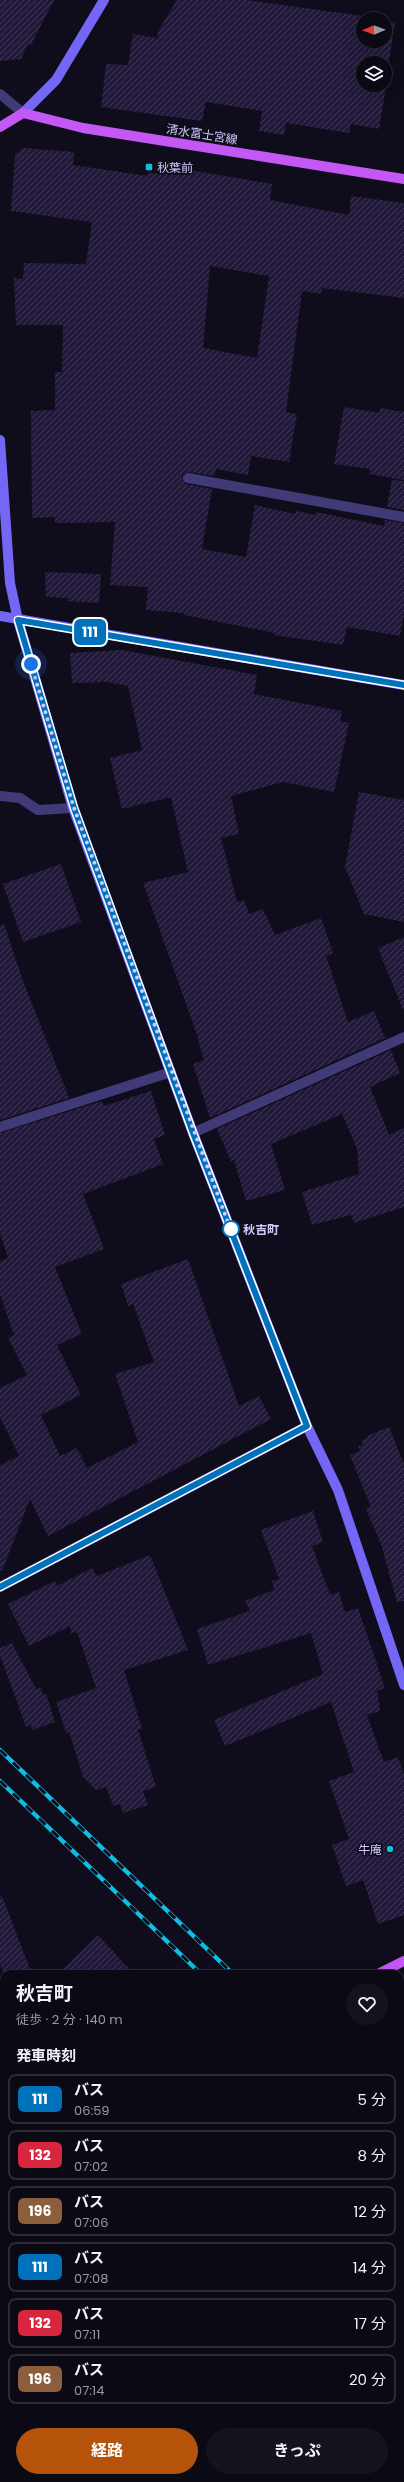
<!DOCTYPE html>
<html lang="ja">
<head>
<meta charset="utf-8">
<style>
	body { margin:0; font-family:Poppins,"Noto Sans JP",sans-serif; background:#14121d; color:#f1f3f6; height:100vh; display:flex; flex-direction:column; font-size:15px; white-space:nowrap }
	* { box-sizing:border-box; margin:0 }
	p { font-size:13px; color:#9a9aa0 }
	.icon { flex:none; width:22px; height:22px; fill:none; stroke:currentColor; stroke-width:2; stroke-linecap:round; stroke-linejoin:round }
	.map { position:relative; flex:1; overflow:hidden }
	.sheet { position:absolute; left:0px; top:1970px; width:404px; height:512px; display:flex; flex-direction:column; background:#0b0914; border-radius:12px 12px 0 0; box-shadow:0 4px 16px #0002,0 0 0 1px #2b2a34 }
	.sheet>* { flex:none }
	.badge { padding:0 8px; border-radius:6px; font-size:14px; line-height:26px }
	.needle { width:26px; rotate:269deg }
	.buttons { position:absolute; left:356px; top:12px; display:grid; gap:8px }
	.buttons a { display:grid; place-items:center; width:36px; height:36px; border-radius:50%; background:#0b0914; box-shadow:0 4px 16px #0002,0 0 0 1px #2b2a34; font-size:20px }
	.you { position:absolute; width:20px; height:20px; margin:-10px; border:3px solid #fff; border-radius:50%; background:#1a73e8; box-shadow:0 0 0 6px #1a73e833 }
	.map>.badge { position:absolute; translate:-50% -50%; box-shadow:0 0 0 2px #fff }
	h2 { padding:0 16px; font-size:15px; line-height:36px }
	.round { display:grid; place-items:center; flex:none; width:42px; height:42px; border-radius:21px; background:#14121d }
	.overview { display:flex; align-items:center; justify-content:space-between; height:68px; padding:0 16px }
	h1 { font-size:19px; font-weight:700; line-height:30px }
	.button { display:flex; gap:8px; margin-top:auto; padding:8px 16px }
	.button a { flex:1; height:46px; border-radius:24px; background:#b45309; color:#fff; font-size:16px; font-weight:700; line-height:46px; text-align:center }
	.button a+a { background:#14121d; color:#f1f3f6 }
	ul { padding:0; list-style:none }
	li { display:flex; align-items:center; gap:12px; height:50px; margin:0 8px 6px; padding:0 8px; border:2px solid #2b2a34; border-radius:8px }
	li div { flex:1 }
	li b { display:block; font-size:15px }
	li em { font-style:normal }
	li .badge { min-width:44px; font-weight:700; text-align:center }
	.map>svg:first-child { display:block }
</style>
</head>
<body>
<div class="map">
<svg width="404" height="2482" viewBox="0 0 404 2482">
	<defs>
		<pattern id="building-hatch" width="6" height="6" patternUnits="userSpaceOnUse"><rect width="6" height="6" fill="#22193a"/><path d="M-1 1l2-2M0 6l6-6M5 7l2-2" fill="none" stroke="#413957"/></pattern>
	</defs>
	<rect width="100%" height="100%" fill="#0f0c1b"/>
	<g fill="url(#building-hatch)" fill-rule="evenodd">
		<polygon points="0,0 54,0 31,45 28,44 21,59 0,61"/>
		<polygon points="177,0 247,0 370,17 371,19 363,19 363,41 385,41 385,22 395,23 385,85 385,63 363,63 363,85 386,87 379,129 351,124 349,133 286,123 284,135 259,131 262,111 206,102 202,121 101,107 106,64 128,65 133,34 157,38 158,31"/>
		<path d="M24,148L74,152L73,165L148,176V173L189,175L190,170L272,184L270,200L349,215L351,196L404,203V298L322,288L321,294L302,291L286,412L297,414L289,462L251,456L248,475L216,469L214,476L189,472L183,474L182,477L186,484L212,489L202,549L246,557L255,505L295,514L296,511L315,515L316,512L384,526L385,520L404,523V615L400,636L347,627L343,645L274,635L275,633L184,615V613L146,610L148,587L110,585L115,522L55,523V517L32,518L31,411L55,410V372H62L63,325H16L14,278L23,279L24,263L86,264L92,222L11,211L15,154ZM210,266L269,276L257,358L203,348Z"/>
		<polygon points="344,407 379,413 380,408 404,412 404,480 369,474 370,469 334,464"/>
		<polygon points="392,480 404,481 404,510 387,507"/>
		<polygon points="45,572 101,574 99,603 67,601 68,598 46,597"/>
		<polygon points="122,650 257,675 254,694 342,711 340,721 349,723 334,792 283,782 231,796 239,834 221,838 237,902 244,900 249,914 263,909 275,935 321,918 333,953 326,956 348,1022 374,1011 385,1038 210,1118 193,1064 204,1060 196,1032 143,883 188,872 171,797 122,809 110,758 142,750 128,686 106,682 72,683 70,653"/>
		<polygon points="359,792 404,800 404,922 364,914 345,867"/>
		<polygon points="61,864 81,922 23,942 3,884"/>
		<polygon points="4,924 23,981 69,1098 0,1120 0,925"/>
		<polygon points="404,937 404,1009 403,1010 378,948"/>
		<polygon points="391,1050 400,1073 370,1087 389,1135 404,1128 404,1207 354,1223 351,1215 312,1225 302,1192 359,1174 357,1149 342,1114 271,1144 285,1190 246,1201 234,1160 231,1161 217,1129"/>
		<polygon points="151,1091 165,1135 154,1139 163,1164 83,1194 104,1249 55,1267 82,1334 57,1345 81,1395 41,1415 60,1456 77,1448 87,1468 138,1442 115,1374 154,1362 133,1304 128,1306 121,1284 188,1259 239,1406 259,1396 271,1419 48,1536 30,1499 2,1571 0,1571 0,1465 19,1456 0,1417 0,1388 27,1375 8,1338 14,1335 0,1294 0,1261 8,1258 0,1233 0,1133 102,1101 104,1106"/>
		<polygon points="389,1427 404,1464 404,1601 397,1602 381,1544 366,1509 371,1507 350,1455 360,1451 358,1446 363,1445 362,1440 368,1438 367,1436"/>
		<polygon points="313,1511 323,1542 312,1546 330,1595 339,1592 345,1612 358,1608 385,1688 377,1691 380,1711 367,1715 384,1762 398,1757 404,1774 404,1915 378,1924 363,1880 346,1886 332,1845 349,1839 329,1781 354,1772 331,1702 225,1746 214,1720 323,1674 311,1633 208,1665 197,1629 250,1611 245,1601 274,1590 272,1581 279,1579 261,1530"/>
		<polygon points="150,1555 188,1650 124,1670 142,1729 138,1730 156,1787 143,1791 148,1805 123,1813 120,1804 113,1806 106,1787 96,1790 83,1777 69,1732 66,1733 56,1702 96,1688 77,1632 71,1633 70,1626 29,1646 8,1604 55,1581 57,1586 92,1568 97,1576"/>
		<polygon points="12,1643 36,1689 41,1688 43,1695 46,1694 55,1722 32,1730 31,1725 26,1727 0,1655 0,1648"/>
		<polygon points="0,1896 2,1896 32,1974 4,1974 0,1965"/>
		<polygon points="98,1935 134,1974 58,1974"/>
	</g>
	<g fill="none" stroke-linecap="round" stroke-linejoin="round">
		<g stroke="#403a77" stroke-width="10">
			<polyline points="0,796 20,798 38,810 73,808"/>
			<polyline points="0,2435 4,2434"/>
		</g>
		<g stroke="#403a77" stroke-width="10">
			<polyline points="0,94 23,113"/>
			<polyline points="188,478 404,517"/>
			<polyline points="0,1127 171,1072"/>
			<polyline points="193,1133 404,1037"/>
			<polyline points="0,1587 307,1426"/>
			<polyline points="400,2222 404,2226"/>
			<polyline points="0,2259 4,2257"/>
			<polyline points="400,2351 404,2360"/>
			<polyline points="400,2451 404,2449"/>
			<polyline points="304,2478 306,2482"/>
			<polyline points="108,2482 118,2478"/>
			<polyline points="323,2482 333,2478"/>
		</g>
		<g stroke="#7467f5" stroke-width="10">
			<polyline points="23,113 56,80 104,0"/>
			<polyline points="0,440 10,583 18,620 73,808 193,1133 307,1426 338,1490 404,1685"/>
			<polyline points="0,616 404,685"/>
		</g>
		<g stroke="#c458f4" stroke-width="10">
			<polyline points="0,127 23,113 83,128 404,179"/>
			<polyline points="378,1974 404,1961"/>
			<polyline points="400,1998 404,1996"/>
			<polyline points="0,2143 4,2142"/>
			<polyline points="0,2177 4,2175"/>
		</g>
		<defs>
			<g id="rail">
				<polyline points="0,1750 233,1974"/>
				<polyline points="0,1781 201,1974"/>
				<polyline points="400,2132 404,2136"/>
				<polyline points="400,2162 404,2166"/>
			</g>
		</defs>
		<use href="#rail" stroke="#0fbfe2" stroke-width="4.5"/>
		<use href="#rail" stroke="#0f0c1b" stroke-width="3" stroke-dasharray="9" stroke-linecap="butt"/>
	</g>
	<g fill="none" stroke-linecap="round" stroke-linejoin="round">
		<defs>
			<polyline id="line" points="0,1587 307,1426 193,1133 74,808 18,620 404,685"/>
		</defs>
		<use href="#line" stroke="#fff" stroke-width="9"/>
		<use href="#line" stroke="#0072bc" stroke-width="6"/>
		<polyline stroke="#d2c9fb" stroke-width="4" stroke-dasharray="0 7.2" points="31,664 74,808 233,1236 231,1229"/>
	</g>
	<g fill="#0fbfe2" stroke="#0f0c1b" stroke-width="1.5">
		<rect x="145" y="163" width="8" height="8" rx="2"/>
		<circle cx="390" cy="1849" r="4"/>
	</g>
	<circle fill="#fff" stroke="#0072bc" stroke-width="2" cx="231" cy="1229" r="8"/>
	<g text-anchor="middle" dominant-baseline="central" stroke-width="3.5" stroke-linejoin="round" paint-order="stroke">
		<g font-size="12" fill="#d2c9fb" stroke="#0f0c1b">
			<text transform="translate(202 134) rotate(9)">清水富士宮線</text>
		</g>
		<g font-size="12" fill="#d2c9fb" stroke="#0f0c1b" text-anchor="start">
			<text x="157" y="167">秋葉前</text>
			<text x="382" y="1849" text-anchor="end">牛庵</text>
		</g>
		<g font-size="12" font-weight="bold" fill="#d2c9fb" stroke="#0f0c1b" text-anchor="start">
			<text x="243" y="1229">秋吉町</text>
		</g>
	</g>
</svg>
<div class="buttons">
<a><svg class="needle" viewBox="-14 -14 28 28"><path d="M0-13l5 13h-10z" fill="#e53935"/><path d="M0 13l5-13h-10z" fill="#9a9aa0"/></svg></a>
<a><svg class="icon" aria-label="layers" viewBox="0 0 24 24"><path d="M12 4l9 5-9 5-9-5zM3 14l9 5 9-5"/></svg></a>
</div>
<div class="you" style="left:31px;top:664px"></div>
<b class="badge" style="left:90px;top:632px;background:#0072bc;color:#fff">111</b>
<section class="sheet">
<div class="overview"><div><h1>秋吉町</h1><p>徒歩 · 2 分 · 140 m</p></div><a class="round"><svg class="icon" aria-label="heart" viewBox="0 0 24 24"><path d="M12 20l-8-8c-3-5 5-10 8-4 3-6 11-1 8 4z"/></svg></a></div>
<h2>発車時刻</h2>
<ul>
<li><span class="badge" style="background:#0072bc;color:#fff">111</span><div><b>バス</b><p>06:59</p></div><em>5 分</em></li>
<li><span class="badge" style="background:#d7263d;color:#fff">132</span><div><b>バス</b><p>07:02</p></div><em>8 分</em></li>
<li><span class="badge" style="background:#8b5e3c;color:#fff">196</span><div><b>バス</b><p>07:06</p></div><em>12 分</em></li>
<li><span class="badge" style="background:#0072bc;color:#fff">111</span><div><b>バス</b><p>07:08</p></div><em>14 分</em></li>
<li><span class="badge" style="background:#d7263d;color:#fff">132</span><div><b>バス</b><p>07:11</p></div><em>17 分</em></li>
<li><span class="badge" style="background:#8b5e3c;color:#fff">196</span><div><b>バス</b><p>07:14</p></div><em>20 分</em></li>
</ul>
<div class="button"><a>経路</a><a>きっぷ</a></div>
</section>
</div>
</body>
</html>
